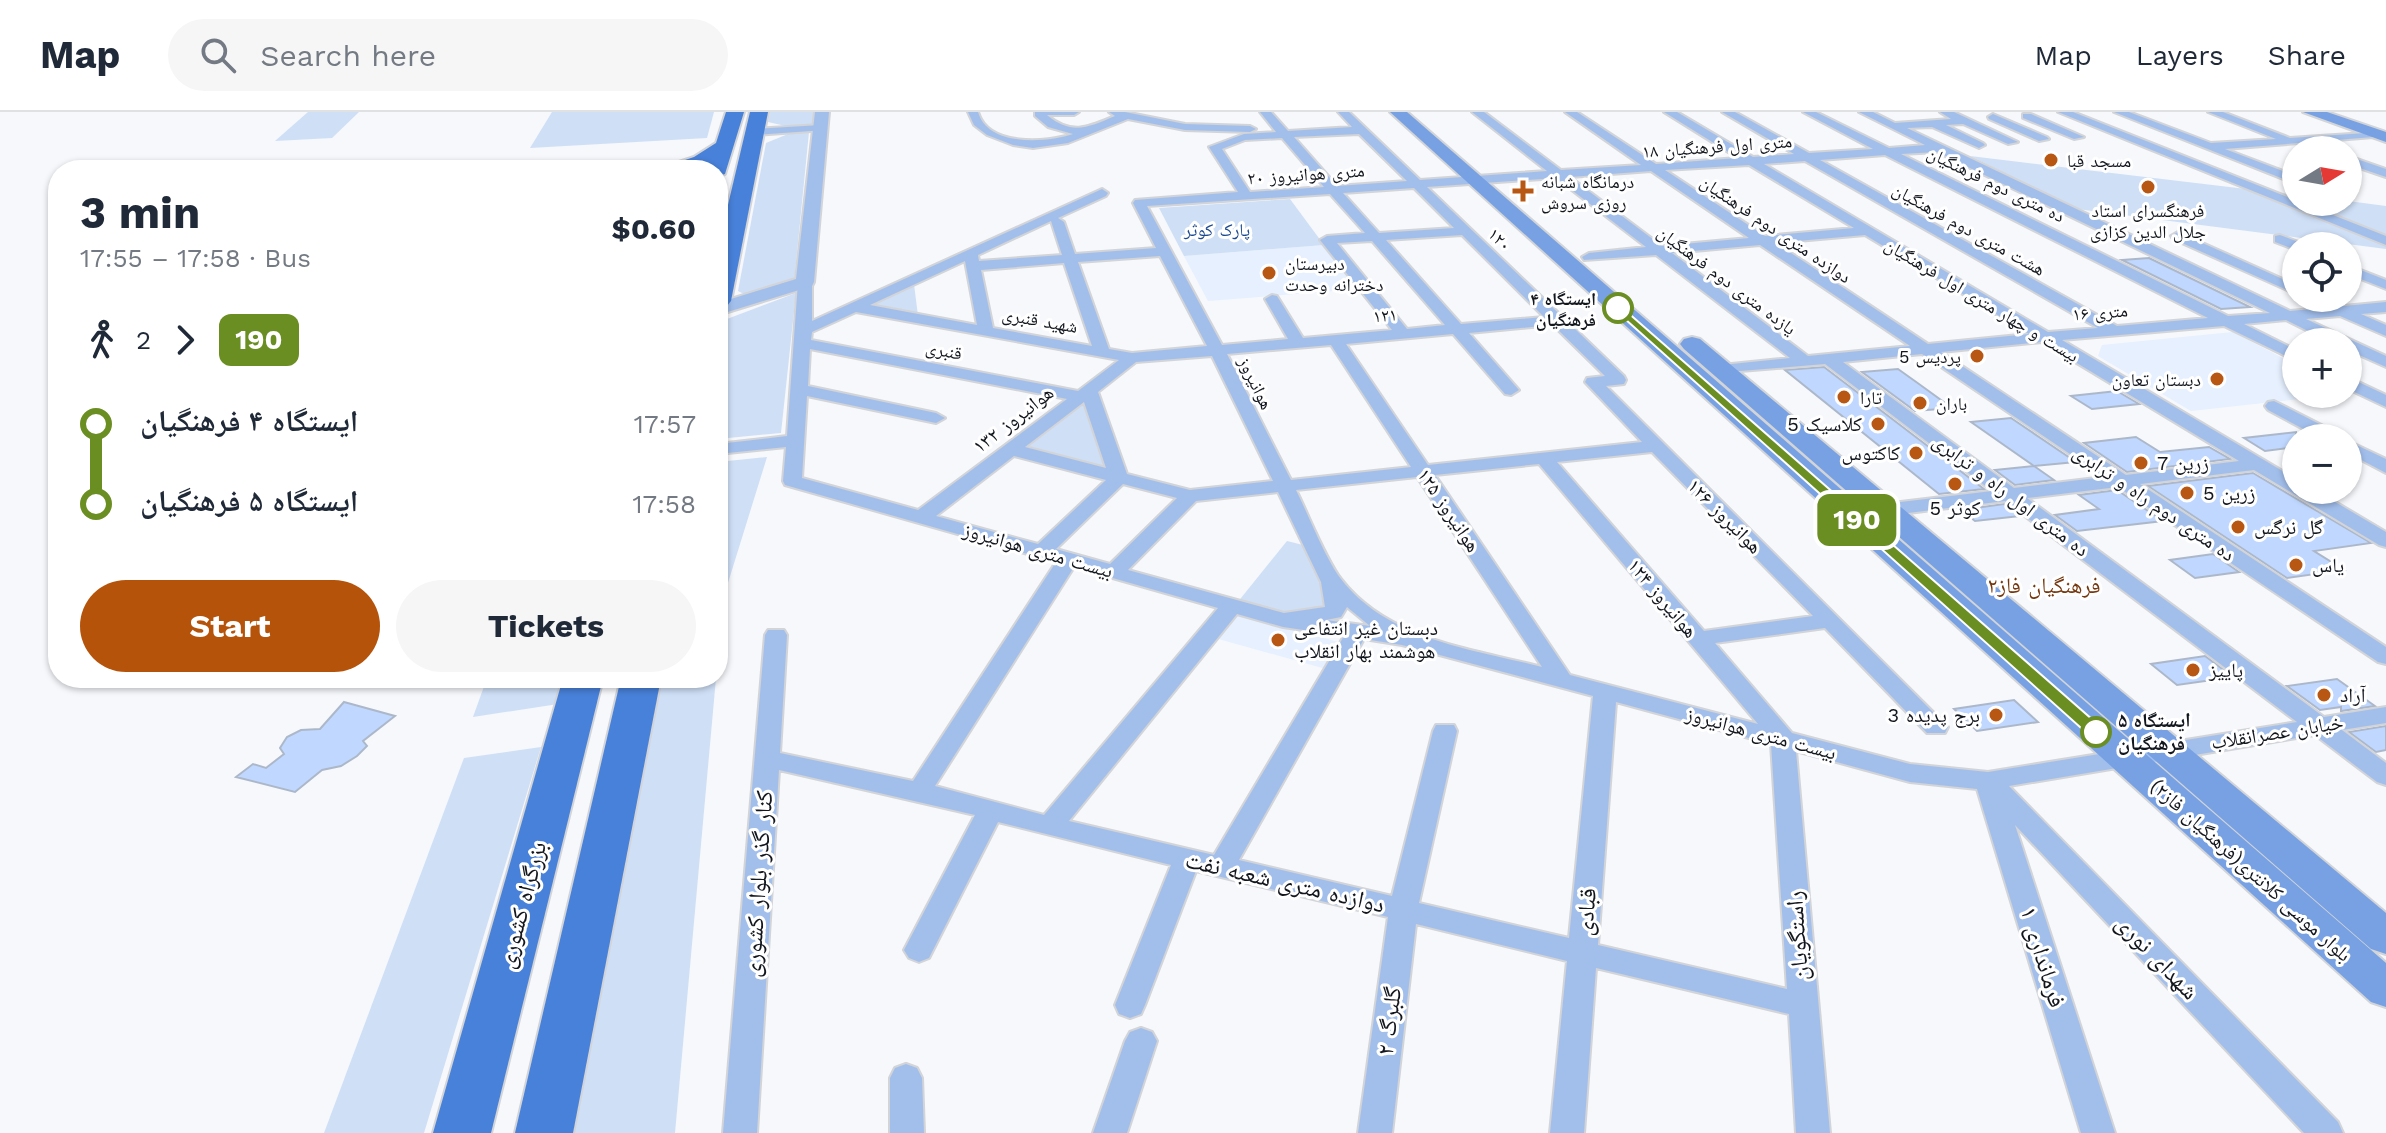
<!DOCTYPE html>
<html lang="en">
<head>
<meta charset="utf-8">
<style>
	body { margin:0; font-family:"Work Sans","Noto Naskh Arabic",sans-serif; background:#f6f6f7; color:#1f2937; height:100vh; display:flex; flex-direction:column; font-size:30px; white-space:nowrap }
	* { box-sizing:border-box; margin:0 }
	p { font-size:26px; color:#747a83 }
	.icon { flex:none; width:44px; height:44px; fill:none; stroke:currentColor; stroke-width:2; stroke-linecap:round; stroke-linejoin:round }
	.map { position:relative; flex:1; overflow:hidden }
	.details { position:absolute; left:48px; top:48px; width:680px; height:528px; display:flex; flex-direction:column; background:#fff; border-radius:32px; box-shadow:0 2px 6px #0004 }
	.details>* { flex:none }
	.badge { padding:0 16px; border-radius:12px; font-size:28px; line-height:52px }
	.needle { width:52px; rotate:79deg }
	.buttons { position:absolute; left:2282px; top:24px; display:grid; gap:16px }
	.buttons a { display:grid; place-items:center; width:80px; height:80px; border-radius:50%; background:#fff; box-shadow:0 2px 6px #0004; font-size:40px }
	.map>.badge { position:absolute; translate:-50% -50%; box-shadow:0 0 0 4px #fff }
	.legs { display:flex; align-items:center; gap:12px; height:88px; padding:0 32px; font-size:26px }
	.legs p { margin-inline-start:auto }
	.overview { display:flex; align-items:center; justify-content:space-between; height:136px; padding:0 32px }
	h1 { font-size:44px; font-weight:700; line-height:60px }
	.button { display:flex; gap:16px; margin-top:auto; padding:16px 32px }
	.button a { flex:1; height:92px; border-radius:48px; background:#b45309; color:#fff; font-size:32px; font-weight:700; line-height:92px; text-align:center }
	.button a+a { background:#f6f6f7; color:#1f2937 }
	ul { padding:0 32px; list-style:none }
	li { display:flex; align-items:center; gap:28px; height:80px; font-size:30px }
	li i { display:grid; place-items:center; width:12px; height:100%; margin:0 10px; background:currentColor }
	li i::after { content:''; width:20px; height:20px; margin:-10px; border:6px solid; border-radius:50%; background:#fff }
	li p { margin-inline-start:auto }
	li:first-child i { background:linear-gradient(#0000 50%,currentColor 0) }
	li:last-child i { background:linear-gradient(currentColor 50%,#0000 0) }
	header { display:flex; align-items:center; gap:48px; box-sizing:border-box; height:112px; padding:0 40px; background:#fff; border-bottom:2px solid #e0e1e3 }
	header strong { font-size:38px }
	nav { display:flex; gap:44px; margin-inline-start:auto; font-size:28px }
	.search { width:560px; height:72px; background:#f6f6f7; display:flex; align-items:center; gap:20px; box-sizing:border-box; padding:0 28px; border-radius:44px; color:#747a83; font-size:30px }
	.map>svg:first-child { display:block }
</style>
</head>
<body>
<header>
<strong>Map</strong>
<div class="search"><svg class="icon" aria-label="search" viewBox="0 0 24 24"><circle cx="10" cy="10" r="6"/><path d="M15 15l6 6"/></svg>Search here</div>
<nav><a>Map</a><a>Layers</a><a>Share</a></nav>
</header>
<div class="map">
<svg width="2386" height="1021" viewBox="0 0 2386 1021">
	<rect width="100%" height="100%" fill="#f6f8fc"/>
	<g fill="#e6f0ff">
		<polygon points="1324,133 1358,177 1208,189 1184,144"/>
		<polygon points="2233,220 2296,253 2296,282 2345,282 2191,299 2098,244 2102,233"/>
		<polygon points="1232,501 1342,531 1326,557 1215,526"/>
	</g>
	<g fill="#cfdff6">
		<polygon points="308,0 359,0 332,26 275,29"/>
		<polygon points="552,0 714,0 707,26 530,36"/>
		<polygon points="770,0 818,0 817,14 790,15 768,10"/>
		<polygon points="809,20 794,171 744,182 738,179 766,31 788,22"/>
		<polygon points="1970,44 2296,83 2296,90 2348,89 2386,94 2386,137 2077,97"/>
		<polygon points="1290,87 1324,133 1184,144 1159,96"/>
		<polygon points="914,172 918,204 867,193"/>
		<polygon points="796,181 781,321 718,327 718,255 727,207"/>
		<polygon points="1085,283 1112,361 1019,335"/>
		<polygon points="767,345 723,487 718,540 718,350"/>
		<polygon points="1287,429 1307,434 1326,472 1326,495 1284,504 1237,491"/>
		<polygon points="487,566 565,566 558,592 473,605"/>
		<polygon points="659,566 716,566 675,1021 566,1021"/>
		<polygon points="541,635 424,1021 324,1021 464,646"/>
	</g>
	<g fill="#c0d8ff" stroke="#acb8ca" stroke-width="2">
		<polygon points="2149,146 2250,195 2221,197 2122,148"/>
		<polygon points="1824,255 1984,377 1939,382 1785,258"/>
		<polygon points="1898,257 1919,272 1952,296 1915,299 1862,260"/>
		<polygon points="2117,279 2139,292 2092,297 2071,284"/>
		<polygon points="2011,306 2076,350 2034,354 1971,310"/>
		<polygon points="2296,320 2296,335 2265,339 2244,326"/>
		<polygon points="2136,325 2160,340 2209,335 2230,347 2127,360 2084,331"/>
		<polygon points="2034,354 2054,368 2015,373 1995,358"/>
		<polygon points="2253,361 2371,431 2314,439 2344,458 2287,466 2148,374"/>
		<polygon points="2117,378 2163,409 2077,419 2055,403 2099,397 2079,383"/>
		<polygon points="2004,392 2020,404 1975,409 1961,398"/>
		<polygon points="2213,442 2239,460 2195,466 2170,448"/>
		<polygon points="2205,544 2233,565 2177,573 2151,552"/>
		<polygon points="2337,567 2375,594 2341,599 2341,595 2320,598 2287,574"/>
		<polygon points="2014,588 2038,610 1977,619 1954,597"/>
		<polygon points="344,590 395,604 363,629 367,634 357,644 341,654 322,658 295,680 236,665 253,652 266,656 284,642 280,636 287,625 301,618 320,617"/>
		<polygon points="2386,614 2386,638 2376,640 2349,620"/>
	</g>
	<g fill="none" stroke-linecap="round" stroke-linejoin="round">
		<defs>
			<g id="minor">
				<path d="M968,0H978C988,35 1046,31 1073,22L1048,15L1035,4V0H1079L1074,3H1047C1072,24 1089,15 1115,4L1109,0H1125L1185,12L1250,14L1256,17L1250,20L1185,18L1128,7L1068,31L1033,36L1013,33L987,23L974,13Z"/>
				<path d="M1260,0H1271L1288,19L1352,15L1338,0H1349L1420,68L1547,59L1472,0H1484L1561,58L1641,53L1565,0H1577L1656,52L1738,46L1664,0H1677L1753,45L1794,42L1722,0H1735L1809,41L1873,37L1803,0H1816L1889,36L1925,33L1859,0H1873L1895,11L1951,7L1940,0H1954L2018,30L2008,32L1963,12L1946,13L1983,31L1985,33L1979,36L1932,15L1907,16L2290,199L2323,196L2307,186H2326L2344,194L2386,190V200L2361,202L2386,213V224L2340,204L2306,207L2386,244V255L2348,238V230H2330L2286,208L2244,212L2296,238V249L2224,214L2062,228L2296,367V378H2315L2386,420V435L2379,433L2254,358L2140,372L2386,535V552L2378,550L2118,375L2027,386L2324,605L2386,595V611L2342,618L2386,651V673L2377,670L2315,623L2009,674L2338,1010L2343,1021H2304L2015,713L2115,1021H2081L1977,677L1910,670L1796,639L1830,1021H1796L1789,902L1596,856L1584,1021H1550L1567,849L1416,812L1392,1021H1358L1388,805L1196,759L1145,893L1141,902L1130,906L1119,902L1115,893L1171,753L998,710L929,846L919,850L909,846L904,838L975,703L779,658L757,1021H723L765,523L768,518H784L787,523L780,641L913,669L1056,450L785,373L783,369L786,335L718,342V332L787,324L798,170L805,166L812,170V209L1102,77L1108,81L1106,84L1058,106L1064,110L1075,142L1156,136L1133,91L1135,88L1238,80L1209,35L1244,22L1276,20ZM1359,22L1407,69L1337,74L1294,25ZM1282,26L1324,75L1250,80L1222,37L1245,28ZM1937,40L2270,201L2228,204L1901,42ZM1885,43L2208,206L2117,214L1820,48ZM1805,49L2098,216L2048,220L1764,52ZM1749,53L1854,116L1765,124L1665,58ZM1651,59L1749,126L1662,134L1570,65ZM1556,66L1646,135L1589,141L1582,145L1584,148L1656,143L1790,246L1722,253L1714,258L1716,261L1825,252L1992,379L1884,392L1874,398L1877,402L1884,404L2005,389L2297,610L1988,660L1910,652L1792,621L1715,531L1825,516L1927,621H1945L1948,615L1606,274L1624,272L1626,268L1624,264L1427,75ZM1414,76L1454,116L1379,121L1343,81ZM1330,82L1365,121L1327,124L1320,128L1392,218L1303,226L1277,184L1272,183L1265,187L1288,227L1222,233L1147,94ZM1051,109L1062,143L979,149L978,143ZM1462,123L1544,205L1461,212L1386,128ZM1865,123L2029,222L1928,232L1776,131ZM1372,129L1445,213L1407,217L1337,131ZM1760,133L1910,234L1808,244L1672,141ZM1160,144L1207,234L1132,241L1109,237L1078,150ZM965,149L977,213L870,193ZM1064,151L1092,234L993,216L981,158ZM856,200L1119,248L1078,279L811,228L812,220ZM1553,213L1605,264L1587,266L1585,270L1642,330L1428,353L1346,232L1453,222L1505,282L1511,283L1519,278L1469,221ZM2042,230L2239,349L2126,363L1941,240ZM1331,233L1411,355L1291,368L1227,242ZM810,237L1067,287L918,398L802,366L807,284L936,311L945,306L936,301L808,274ZM1922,242L2104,365L2014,376L1843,250ZM1212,244L1273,369L1190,378L1127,362L1098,280L1136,250ZM1084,290L1106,356L1025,335ZM1652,340L1813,504L1704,519L1557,350ZM1014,344L1106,368L1038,432L936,404ZM1539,352L1758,612L1570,563L1435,363ZM1417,365L1542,555C1472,537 1388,528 1341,467C1325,446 1309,404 1296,378ZM1123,372L1177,386L1110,452L1056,437ZM1278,380L1321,470L1325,495L1284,501L1128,458L1196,389ZM1074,455L1218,496L1044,703L935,674ZM1347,495L1370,514L1326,508L1341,505ZM1237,502L1283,515L1344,524L1214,743L1069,709ZM1364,527L1402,533L1593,584L1569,826L1419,791L1457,619L1454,613H1436L1433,619L1392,784L1239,748ZM1616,590L1771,632L1787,877L1598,833Z"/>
				<polygon points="2058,0 2073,0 2386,124 2386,133"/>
				<polygon points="2114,0 2129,0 2211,31 2276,27 2208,0 2223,0 2290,26 2381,20 2386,24 2225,37 2296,64 2296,72"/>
				<polygon points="1993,2 2047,25 2049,27 2039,29 1989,7 1988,5"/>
				<polygon points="2023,2 2031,2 2084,25 2074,27 2023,6"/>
				<polygon points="821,13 825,14 825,18 754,23 748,20 754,17"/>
				<polygon points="2348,44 2386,57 2386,65 2348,52"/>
				<polygon points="2178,120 2296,173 2296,182 2173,127 2171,124"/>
				<polygon points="2280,123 2301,131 2303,134 2296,134 2296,138 2275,130 2275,124"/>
				<polygon points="2348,153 2386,168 2386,177 2348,162"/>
				<polygon points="2348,265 2386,283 2386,295 2348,277"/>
				<polygon points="2274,289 2339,322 2342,326 2320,326 2268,298 2265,294 2268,290"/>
				<polygon points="2348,329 2386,347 2386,361 2348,341"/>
				<polygon points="1141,916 1152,920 1157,929 1127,1021 1093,1021 1125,929 1130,920"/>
				<polygon points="906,952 917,956 922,966 924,1021 890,1021 890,966 895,956"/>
			</g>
			<polygon id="tertiary" points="815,0 829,0 814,170 812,174 718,203 718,191 796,167"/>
			<g id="secondary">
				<polygon points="1390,0 1407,0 2386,851 2386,895 2371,890"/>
				<polygon points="2303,0 2327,0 2386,20 2386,30"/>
				<polygon points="1692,225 1700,227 2386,801 2386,842 2371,837 1684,237 1680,232 1684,227"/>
			</g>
			<g id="trunk">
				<polygon points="726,0 744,0 725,62 718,64 718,58 708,58 709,53 694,58 664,58 667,54 694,45 716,31"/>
				<polygon points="750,0 768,0 731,189 727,194 718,197 718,135"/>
				<polygon points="563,566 603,566 491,1021 433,1021"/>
				<polygon points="621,566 661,566 573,1021 515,1021"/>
			</g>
		</defs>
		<use href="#minor" stroke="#d2d4d8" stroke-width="4"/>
		<use href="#tertiary" stroke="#d2d4d8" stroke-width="4"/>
		<use href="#secondary" stroke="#d2d4d8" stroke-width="4"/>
		<use href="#trunk" stroke="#d2d4d8" stroke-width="4"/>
		<use href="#minor" fill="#a2bfec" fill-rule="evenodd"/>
		<use href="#tertiary" fill="#a2bfec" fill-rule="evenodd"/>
		<use href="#secondary" fill="#77a1e3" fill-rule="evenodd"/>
		<use href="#trunk" fill="#4881d9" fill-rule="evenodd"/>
	</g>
	<polygon fill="#6b8e23" stroke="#fff" stroke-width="2" points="1618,192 2102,616 2105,620 2102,624 2090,624 1615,198 1613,196"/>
	<g fill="#b75713" stroke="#fff" stroke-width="3">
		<circle cx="2051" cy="48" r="8"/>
		<circle cx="2148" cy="75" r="8"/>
		<path d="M1519 67h8v8h8v8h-8v8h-8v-8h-8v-8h8z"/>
		<circle cx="1269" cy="161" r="8"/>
		<circle cx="1977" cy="244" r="8"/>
		<circle cx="2217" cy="267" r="8"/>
		<circle cx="1844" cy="285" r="8"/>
		<circle cx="1920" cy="291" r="8"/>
		<circle cx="1878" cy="312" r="8"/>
		<circle cx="1916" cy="341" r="8"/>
		<circle cx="2141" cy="351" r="8"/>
		<circle cx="1955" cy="372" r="8"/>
		<circle cx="2187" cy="381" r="8"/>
		<circle cx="2238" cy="415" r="8"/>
		<circle cx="2296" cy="453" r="8"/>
		<circle cx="1278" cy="528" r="8"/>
		<circle cx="2193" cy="558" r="8"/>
		<circle cx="2324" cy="583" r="8"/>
		<circle cx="1996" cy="603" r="8"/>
	</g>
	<g fill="#fff" stroke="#6b8e23" stroke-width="4">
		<circle cx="1618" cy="196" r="14"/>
		<circle cx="2096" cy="620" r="14"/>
	</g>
	<g text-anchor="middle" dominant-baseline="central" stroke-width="6" stroke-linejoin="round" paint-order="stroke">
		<g font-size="18" fill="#12161d" stroke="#fff">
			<text transform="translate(1717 34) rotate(-4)">۱۸ متری اول فرهنگیان</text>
			<text transform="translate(1306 62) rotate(-4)">۲۰ متری هوانیروز</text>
			<text transform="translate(1996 72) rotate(26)">ده متری دوم فرهنگیان</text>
			<text transform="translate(1776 117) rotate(34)">دوازده متری دوم فرهنگیان</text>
			<text transform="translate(1969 117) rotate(29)">هشت متری دوم فرهنگیان</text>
			<text transform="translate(1500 127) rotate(44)">۱۲۰</text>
			<text transform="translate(1727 168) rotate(37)">یازده متری دوم فرهنگیان</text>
			<text transform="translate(1982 188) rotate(31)">بیست و چهار متری اول فرهنگیان</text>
			<text transform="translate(2100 200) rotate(-4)">۱۶ متری</text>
			<text transform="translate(1385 203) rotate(-5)">۱۲۱</text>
			<text transform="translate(1040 208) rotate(10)">شهید قنبری</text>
			<text transform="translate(944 238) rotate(11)">قنبری</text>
			<text transform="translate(1256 271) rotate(64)">هوانیروز</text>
		</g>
		<g font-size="18" fill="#12161d" stroke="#fff" text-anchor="start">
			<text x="2067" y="48">مسجد قبا</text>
			<text x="1541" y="69">درمانگاه شبانه<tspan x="1541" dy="21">روزی سروش</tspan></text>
			<text x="2148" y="98" text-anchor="middle">فرهنگسرای استاد<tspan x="2148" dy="21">جلال الدین کزازی</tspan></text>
			<text x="1285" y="151">دبیرستان<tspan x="1285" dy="21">دخترانه وحدت</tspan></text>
			<text x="1961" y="244" text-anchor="end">پردیس 5</text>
			<text x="2201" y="267" text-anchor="end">دبستان تعاون</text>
			<text x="1860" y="285">تارا</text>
			<text x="1936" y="291">باران</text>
		</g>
		<g font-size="18" fill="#1a4990" stroke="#fff">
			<text x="1217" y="117">پارک کوثر</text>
		</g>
		<g font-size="18" font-weight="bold" fill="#12161d" stroke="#fff" text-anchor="end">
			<text x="1596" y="186">ایستگاه ۴<tspan x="1596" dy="21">فرهنگیان</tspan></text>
		</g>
		<g font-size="20" fill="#12161d" stroke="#fff">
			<text transform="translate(1013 307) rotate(-38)">هوانیروز ۱۳۲</text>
			<text transform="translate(2011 383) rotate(37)">ده متری اول راه و ترابری</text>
			<text transform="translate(2154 391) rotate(34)">ده متری دوم راه و ترابری</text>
			<text transform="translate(1449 398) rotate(56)">هوانیروز ۱۲۵</text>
			<text transform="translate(1725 404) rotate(45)">هوانیروز ۱۲۶</text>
			<text transform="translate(1038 438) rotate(16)">بیست متری هوانیروز</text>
			<text transform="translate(1663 486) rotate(50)">هوانیروز ۱۲۴</text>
			<text transform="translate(2277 620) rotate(-9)">خیابان عصرانقلاب</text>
			<text transform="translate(1761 621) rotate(15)">بیست متری هوانیروز</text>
			<text transform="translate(2251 758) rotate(42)">بلوار موسی کلانتری(فرهنگیان فاز۲)</text>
		</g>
		<g font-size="20" fill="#12161d" stroke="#fff" text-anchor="start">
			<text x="1862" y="312" text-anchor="end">کلاسیک 5</text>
			<text x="1900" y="341" text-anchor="end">کاکتوس</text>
			<text x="2157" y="351">زرین 7</text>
			<text x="2203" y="381">زرین 5</text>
			<text x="1955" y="396" text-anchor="middle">کوثر 5</text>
			<text x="2254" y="415">گل نرگس</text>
			<text x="2312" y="453">یاس</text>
			<text x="1294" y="516">دبستان غیر انتفاعی<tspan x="1294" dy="23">هوشمند بهار انقلاب</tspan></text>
			<text x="2209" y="558">پاییز</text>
			<text x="2340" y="583">آراد</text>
			<text x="1980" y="603" text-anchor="end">برج پدیده 3</text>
		</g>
		<g font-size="20" font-weight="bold" fill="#12161d" stroke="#fff" text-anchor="start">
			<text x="2118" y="608">ایستگاه ۵<tspan x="2118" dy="23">فرهنگیان</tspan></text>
		</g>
		<g font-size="22" fill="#74370e" stroke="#fff">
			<text x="2044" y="473">فرهنگیان فاز۲</text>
		</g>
		<g font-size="24" fill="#12161d" stroke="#fff">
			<text transform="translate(1285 770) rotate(13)">دوازده متری شعبه نفت</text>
			<text transform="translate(758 772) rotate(-86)">کنار گذر بلوار کشوری</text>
			<text transform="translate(522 793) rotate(-75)">بزرگراه کشوری</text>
			<text transform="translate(1586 800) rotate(-85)">قبادی</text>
			<text transform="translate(1797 824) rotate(-94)">راستگویان</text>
			<text transform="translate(2043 845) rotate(73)">فرمانداری ۱</text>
			<text transform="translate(2157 845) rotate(46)">شهدای نوری</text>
			<text transform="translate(1389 909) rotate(-83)">گلبرگ ۲</text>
		</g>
	</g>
</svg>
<div class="buttons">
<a><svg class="needle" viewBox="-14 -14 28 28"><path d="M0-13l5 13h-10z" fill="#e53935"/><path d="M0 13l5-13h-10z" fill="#747a83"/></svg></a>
<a><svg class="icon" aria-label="locate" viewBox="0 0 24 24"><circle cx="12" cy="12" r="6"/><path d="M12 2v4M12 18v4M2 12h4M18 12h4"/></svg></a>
<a>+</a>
<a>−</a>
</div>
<b class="badge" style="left:1857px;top:408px;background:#6b8e23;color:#fff">190</b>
<section class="details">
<div class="overview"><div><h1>3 min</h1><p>17:55 – 17:58 · Bus</p></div><b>$0.60</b></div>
<div class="legs"><svg class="icon" aria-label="walk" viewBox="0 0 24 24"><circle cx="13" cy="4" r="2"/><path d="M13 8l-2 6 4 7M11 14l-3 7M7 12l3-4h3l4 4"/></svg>2<svg class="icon" aria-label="forward" viewBox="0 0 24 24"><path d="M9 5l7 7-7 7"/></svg><b class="badge" style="background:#6b8e23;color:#fff">190</b></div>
<ul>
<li><i style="color:#6b8e23"></i><b>ایستگاه ۴ فرهنگیان</b><p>17:57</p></li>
<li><i style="color:#6b8e23"></i><b>ایستگاه ۵ فرهنگیان</b><p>17:58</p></li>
</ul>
<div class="button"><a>Start</a><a>Tickets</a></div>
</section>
</div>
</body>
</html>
